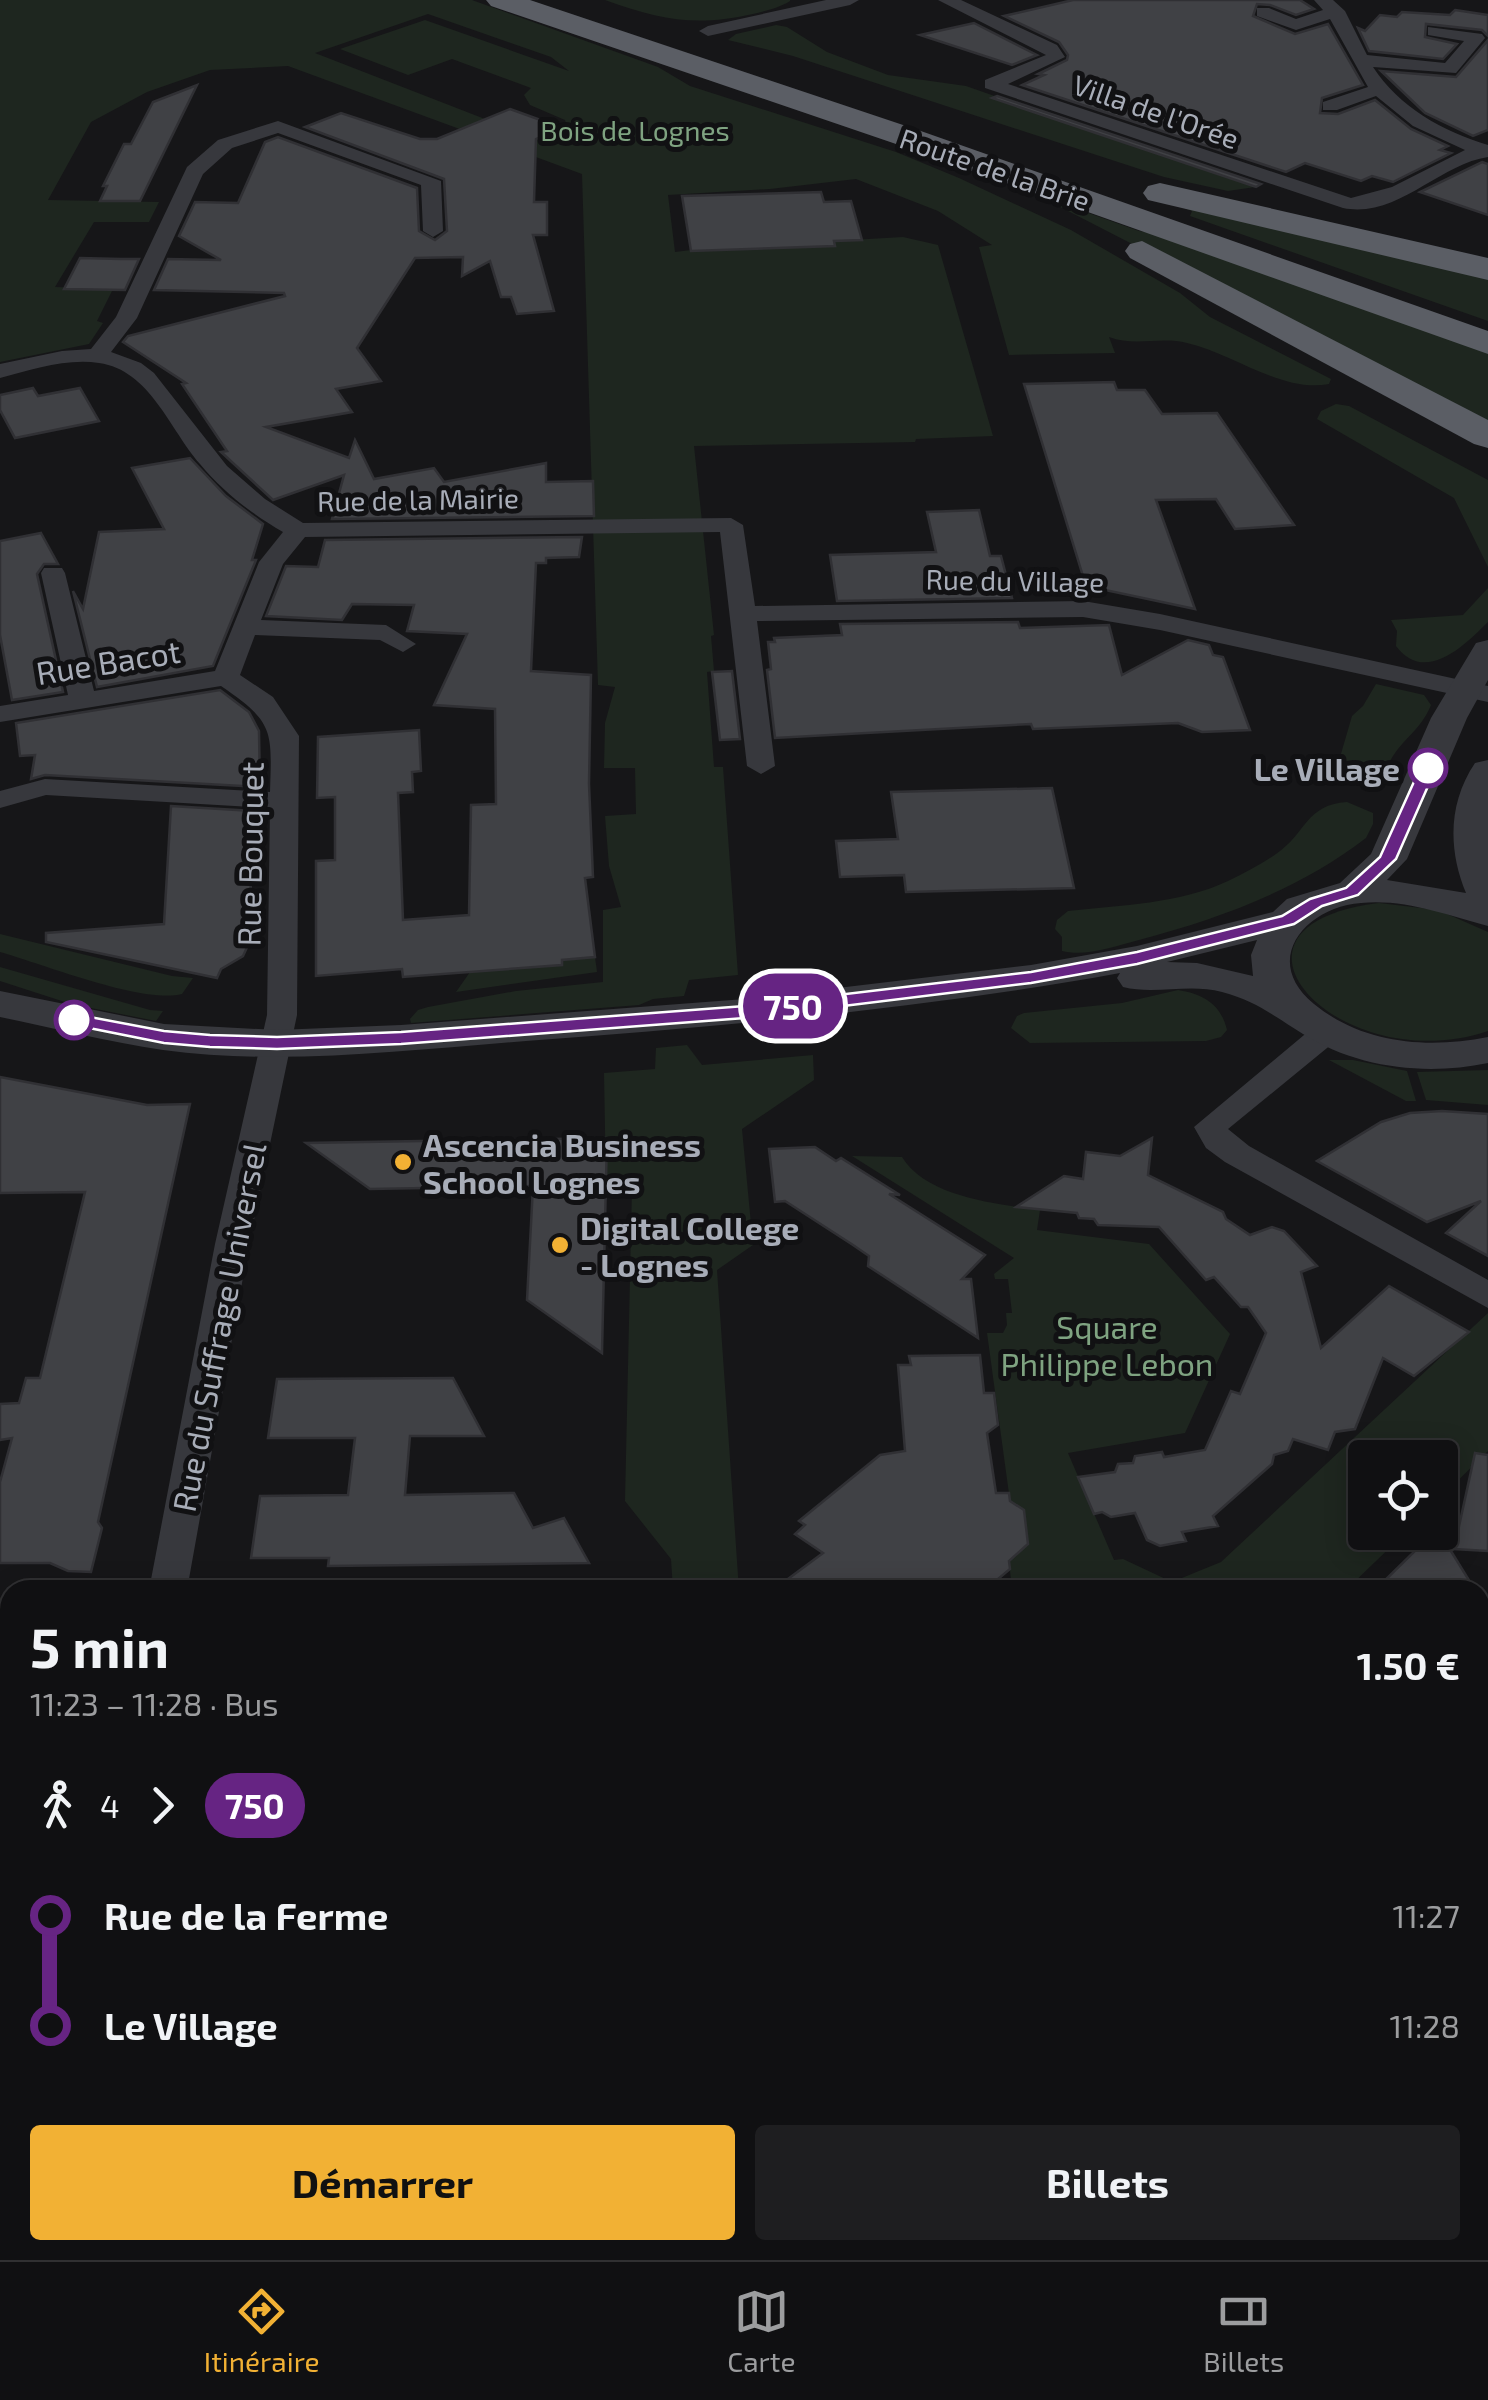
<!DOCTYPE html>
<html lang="fr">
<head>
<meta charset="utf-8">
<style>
	body { margin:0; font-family:"Exo 2",sans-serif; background:#1e1e20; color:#f1f3f6; height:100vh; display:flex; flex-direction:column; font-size:38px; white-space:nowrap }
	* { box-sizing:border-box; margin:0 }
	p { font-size:32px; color:#9c9d9f }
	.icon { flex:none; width:55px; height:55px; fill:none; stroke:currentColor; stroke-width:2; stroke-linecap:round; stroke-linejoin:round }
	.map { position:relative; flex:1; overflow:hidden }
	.side { position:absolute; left:0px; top:1580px; width:1490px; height:680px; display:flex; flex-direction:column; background:#101012; border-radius:30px 30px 0 0; box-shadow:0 5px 25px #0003,0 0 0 2px #303032 }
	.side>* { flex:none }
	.badge { padding:0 20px; border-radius:32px; font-size:35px; line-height:65px }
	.buttons { position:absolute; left:1348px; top:1440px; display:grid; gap:20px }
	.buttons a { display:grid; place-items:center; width:110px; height:110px; border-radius:10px; background:#101012; box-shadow:0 5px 25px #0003,0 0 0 2px #303032; font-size:50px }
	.map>.badge { position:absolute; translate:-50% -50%; box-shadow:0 0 0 5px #fff }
	.legs { display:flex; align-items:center; gap:15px; height:110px; padding:0 30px; font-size:32px }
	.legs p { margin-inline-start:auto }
	.headline { display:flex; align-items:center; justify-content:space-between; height:170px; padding:0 30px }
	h1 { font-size:55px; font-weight:700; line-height:75px }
	.cta { display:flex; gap:20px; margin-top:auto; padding:20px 30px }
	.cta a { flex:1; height:115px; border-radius:10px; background:#f2b134; color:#111; font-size:40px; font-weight:700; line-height:115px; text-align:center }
	.cta a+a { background:#1e1e20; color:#f1f3f6 }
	ul { padding:0 30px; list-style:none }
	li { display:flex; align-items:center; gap:35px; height:110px; font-size:38px }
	li i { display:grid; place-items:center; width:15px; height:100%; margin:0 12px; background:currentColor }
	li i::after { content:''; width:25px; height:25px; margin:-12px; border:8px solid; border-radius:50%; background:#101012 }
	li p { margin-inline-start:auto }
	li:first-child i { background:linear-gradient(#0000 50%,currentColor 0) }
	li:last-child i { background:linear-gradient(currentColor 50%,#0000 0) }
	.menu { display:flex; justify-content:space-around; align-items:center; height:140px; border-top:2px solid #303032; background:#101012; font-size:28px; color:#9c9d9f }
	.menu a { display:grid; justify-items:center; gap:5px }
	.menu .on { color:#f2b134 }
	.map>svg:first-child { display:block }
</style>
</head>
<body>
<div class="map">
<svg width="1488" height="2260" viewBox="0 0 1488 2260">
	<rect width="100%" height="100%" fill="#161618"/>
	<g fill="#1e261f" fill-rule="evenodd">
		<path d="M0,0H472L658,67L690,86L896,152L959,178L1071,230L1180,293L1210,317L1331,379L1329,384C1282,393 1232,353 1187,343C1161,336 1135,347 1109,337L1115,353L1009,355L979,247L992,245L938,211L856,179L770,189L668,195L675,252L691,250L683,196L821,192L834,241L903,237L938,245L993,436L916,439L915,442L694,446L714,635L711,636L714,671L707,672L714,767H723L738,975L689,980L684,996L653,999L639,1005L411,1023L410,1019L418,1010L428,1007L516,991L603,982V910L621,907L609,866L605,816L636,814L635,768H604L605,723L615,687L598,685L582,174L288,66L210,70L147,92L91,122L48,200L159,202L149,222H94L55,287L113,289L97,321L103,323L89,344L0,362ZM428,14L551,57L569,71L425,20L340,49L408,75L452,59L531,88L524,95L530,105L565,120L568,129L561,136L539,140L315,53Z"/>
		<path d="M605,0H790V1C779,8 765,11 753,14C695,27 661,20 605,0Z"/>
		<polygon points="776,25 787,27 827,52 888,75 966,86 1255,187 1228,191 1164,177 793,56 728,40 736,34"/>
		<polygon points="1141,193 1488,276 1488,321 1190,216 1192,211"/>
		<polygon points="1035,194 1139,231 1166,235 1488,350 1488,427"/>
		<polygon points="1336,404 1349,406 1488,480 1488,567 1454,498 1317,419 1321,411"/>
		<path d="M1488,588V622C1465,645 1425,685 1396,646L1397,631L1391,620L1463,615Z"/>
		<path d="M1376,684L1424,695L1431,705C1424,722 1415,730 1403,743C1375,774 1393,791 1337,781L1336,771L1352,716L1363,706Z"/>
		<path d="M1347,802L1373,813V824L1366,838C1298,890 1221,918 1139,940C1115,946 1086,957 1062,951V937L1055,929L1057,920L1068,911C1121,905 1179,904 1228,881C1244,873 1262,864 1276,854C1307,833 1305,805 1347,802Z"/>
		<path d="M1379,903L1438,910L1488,932V1031C1340,1081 1193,926 1379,903Z"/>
		<path d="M0,934L172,976L193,978L182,994C142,1004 43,964 0,952Z"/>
		<polygon points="595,957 597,972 456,992 470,972 562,965 562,960"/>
		<polygon points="0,967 150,1010 163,1011 156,1021 71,1004 0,981"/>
		<path d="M1178,990C1203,994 1221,1004 1227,1030L1221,1037L1206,1041L1030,1043L1011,1028L1017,1016L1024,1013L1122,1003Z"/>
		<polygon points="687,1045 702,1065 813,1055 814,1080 742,1129 753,1245 717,1270 739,1590 673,1590 671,1559 625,1501 632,1187 606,1186 604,1073 655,1069 656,1048"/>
		<polygon points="1329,1060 1353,1060 1407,1071 1416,1101 1406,1101"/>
		<polygon points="1488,1070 1488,1105 1426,1100 1417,1072"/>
		<path d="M852,1156L902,1157C926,1197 997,1204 1040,1210L1037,1230L1149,1244L1230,1334L1185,1433L1068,1453L1114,1560L1123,1559L1172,1582L1221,1562L1488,1313V1451L1440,1498V1458H1365V1532L1405,1533L1346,1590H1012L1009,1561L1024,1510L1010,1501L987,1333H1003L1007,1325L1006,1313H1012L1008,1279H995L994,1274L1014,1258Z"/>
	</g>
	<g fill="#404145" stroke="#303034" stroke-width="2.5">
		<polygon points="1073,0 1300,0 1314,9 1296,15 1270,5 1257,4 1253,16 1295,34 1328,24 1363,85 1322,98 1320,113 1338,114 1375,100 1411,129 1448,146 1440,150 1451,153 1393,182 1372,176 1361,181 1305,163 1286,172 1022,85 1044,75 1038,74 1067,60 1068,55 1059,42 1004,16"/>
		<polygon points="1455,10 1488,15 1488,36 1482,30 1426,24 1425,37 1457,44 1443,59 1369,51 1358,28 1365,31 1380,15 1397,17 1402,12 1450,15"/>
		<polygon points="974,23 1037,55 1012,65 920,35"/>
		<polygon points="1488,40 1488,130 1473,136 1425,113 1381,71 1456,77"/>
		<polygon points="197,85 140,201 100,201 107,186 103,186 124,144 131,144 153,102"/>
		<polygon points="997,96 1261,184 1256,187 992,98"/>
		<polygon points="510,109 563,128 536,139 534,202 547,202 547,235 533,235 554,311 517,314 511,297 501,297 490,261 462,276 463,257 415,258 357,348 381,381 336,389 352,412 266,427 349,458 355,440 374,479 434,468 444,482 546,463 546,482 593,481 594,516 332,519 344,475 273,500 221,452 227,451 182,384 186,383 123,342 128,336 285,296 284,293 154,290 168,259 221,260 179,236 195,202 238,203 265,142 278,137 417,188 419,231 435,240 447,231 444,179 305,127 341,113 420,139 437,139"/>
		<polygon points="1482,162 1488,164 1488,215 1420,192"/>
		<polygon points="821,192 824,202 851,201 862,240 834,241 835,246 691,251 682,196"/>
		<polygon points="80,258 121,259 139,259 125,290 64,289"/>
		<polygon points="1114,382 1117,390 1145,390 1162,414 1217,413 1294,525 1235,529 1216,499 1156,500 1195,609 1086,586 1024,384"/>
		<polygon points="33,388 38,396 80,388 99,421 15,438 0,410 0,395"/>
		<polygon points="190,458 226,496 263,524 252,560 256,560 213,666 97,687 73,591 83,609 99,532 164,529 132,468"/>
		<polygon points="979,510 990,556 1001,556 1012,598 837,601 830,555 936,552 927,512"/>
		<polygon points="41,533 58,564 44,564 37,574 63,692 12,700 0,635 0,541"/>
		<polygon points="582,537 579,557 546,558 546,563 536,563 531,671 591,675 589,784 593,877 585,878 595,957 562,960 562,965 403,977 402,969 316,976 316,861 335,860 335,797 317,798 318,737 419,730 421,771 412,772 413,792 398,793 403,920 469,915 471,805 496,804 495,709 434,705 467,634 407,631 414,605 352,604 342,620 266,616 286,566 318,567 325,540"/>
		<polygon points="1018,622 1020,628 1109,625 1122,675 1188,640 1209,645 1213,655 1223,657 1250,730 1202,732 1178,723 1033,729 1031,724 775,738 767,670 771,669 768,642 775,642 774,638 842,635 840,624"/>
		<polygon points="732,671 740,739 720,740 712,672"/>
		<polygon points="220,690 249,712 259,731 260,787 45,775 31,779 35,755 20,756 16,723"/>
		<polygon points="1052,788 1074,888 906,892 904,875 840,877 836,841 898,839 891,792"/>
		<polygon points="171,806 253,811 249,943 243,956 221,969 217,978 46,942 46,933 164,924"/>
		<polygon points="0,1077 147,1105 190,1104 98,1522 102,1528 91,1572 68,1571 50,1563 0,1563 0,1482 12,1438 0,1440 0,1404 19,1403 26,1378 40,1378 85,1192 0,1193"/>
		<polygon points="1442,1111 1488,1114 1488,1256 1446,1233 1481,1201 1427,1222 1317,1161 1381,1122 1410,1113"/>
		<polygon points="607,1138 602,1353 527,1300 533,1186 370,1189 306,1143"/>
		<polygon points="1152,1138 1148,1175 1223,1212 1226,1219 1250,1235 1272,1227 1284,1231 1317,1266 1301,1272 1321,1348 1389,1286 1469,1332 1414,1376 1383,1358 1355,1429 1335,1432 1328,1450 1293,1439 1288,1451 1274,1455 1272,1464 1213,1516 1218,1526 1182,1532 1186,1541 1160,1546 1147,1540 1135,1513 1111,1517 1102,1512 1094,1514 1078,1477 1115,1472 1118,1464 1133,1463 1135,1456 1162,1452 1164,1457 1205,1450 1231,1391 1240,1394 1266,1333 1248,1307 1241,1307 1214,1277 1206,1280 1159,1227 1098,1225 1094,1219 1079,1218 1077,1213 1016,1207 1064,1176 1083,1179 1086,1152 1120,1156"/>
		<polygon points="815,1147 836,1161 841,1158 900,1195 889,1194 985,1255 962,1279 971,1279 978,1338 868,1266 869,1256 853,1245 785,1201 775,1202 769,1149"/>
		<polygon points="980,1355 984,1393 994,1393 998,1425 987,1433 996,1493 1009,1493 1010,1501 1024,1510 1028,1544 1009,1561 1010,1569 985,1590 773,1590 823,1553 795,1534 805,1525 799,1521 880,1455 905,1451 898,1365 911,1365 909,1356"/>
		<polygon points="453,1378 484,1436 410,1436 405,1495 514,1493 533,1528 564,1518 589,1563 328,1566 329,1558 251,1558 260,1496 348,1495 355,1438 268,1438 277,1379"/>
		<polygon points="1475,1453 1488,1455 1488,1551 1454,1549"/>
		<polygon points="1425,1541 1446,1543 1475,1590 1375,1590"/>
	</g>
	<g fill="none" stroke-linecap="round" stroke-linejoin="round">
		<g fill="#37383d" fill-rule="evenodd">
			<polygon points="826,0 859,0 850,5 708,36 699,31 708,26"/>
			<path d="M938,0H961L1057,45L1065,57L1008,84L1351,198L1392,187L1465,150L1413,126L1376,96L1337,110H1323V102L1368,87L1330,19L1296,30L1257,16V8H1269L1296,19L1323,10L1314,0H1333L1345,11L1367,55L1445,63L1464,41L1428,35V27L1482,34L1485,38L1456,73L1373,67C1399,107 1442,131 1488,145V157C1439,164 1397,219 1343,208L985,88V80L1046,55Z"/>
			<path d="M278,121L441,181L443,231L433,237L423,231L421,185L278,133L232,148L203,174L137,318L111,352L141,363L154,373L227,466L265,499L303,523L731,518L743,525L755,606L1083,601L1160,614L1488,686V702L1160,630L1083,617L757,621L775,766L761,774L747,766L720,532L305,537L283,564L261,620L386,625L416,644L403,652L380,640L255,635L240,675L273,697L299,736L297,1015L249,1244L187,1590H149L215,1244L267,1015L270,808L46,795L0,808V791L45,779L270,792C272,730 274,722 221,686L0,722V706L68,695L41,573L44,568H62L65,573L94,691L215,671L259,562L283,532C252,514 223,492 200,464C170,430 150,370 99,363C66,358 32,370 0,378V364L62,351L91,349L116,317L187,167L218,140Z"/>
			<polygon points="1327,1022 1338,1025 1343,1032 1338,1039 1228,1129 1249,1146 1488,1280 1488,1308 1225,1162 1206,1148 1194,1127 1316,1025"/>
			<rect x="0" y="1668" width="10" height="32"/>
			<rect x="1480" y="1771" width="8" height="34"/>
			<rect x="0" y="2161" width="10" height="44"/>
			<polygon points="27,2250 75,2250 73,2260 25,2260"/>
		</g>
		<path fill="#37383d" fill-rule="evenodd" d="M1488,640V680L1467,718L1407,859L1387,880L1466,893C1448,850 1448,803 1475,763L1488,760V926C1445,915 1407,899 1361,903C1306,907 1260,960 1314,1004C1363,1044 1428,1049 1488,1037V1063C1426,1076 1357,1068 1303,1034C1272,1015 1258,1002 1222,992C1189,983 1155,995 1123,987L1117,978L1120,973C924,1009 725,1026 526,1041C407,1050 283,1066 163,1050C109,1042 54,1028 0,1017V991L164,1024L277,1030L401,1025L745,999L1031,965L1137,946L1273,912L1287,899L1340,883L1371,854L1431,718L1476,643ZM1257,940L1251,955L1253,976L1197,963L1167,962Z"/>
		<g fill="#5b5e65" fill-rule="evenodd">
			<polygon points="486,0 530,0 918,130 1488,331 1488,354 896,144 491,6"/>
			<polygon points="1160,183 1488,258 1488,280 1148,200 1143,193 1148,186"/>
			<polygon points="1142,241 1488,420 1488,448 1474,444 1130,258 1125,251 1130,244"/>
		</g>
	</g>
	<polygon fill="#662483" stroke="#fff" stroke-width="2.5" points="1422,764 1436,768 1396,859 1358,895 1322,906 1294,924 1137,964 1031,983 745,1018 401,1044 277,1049 210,1047 164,1043 74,1025 64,1020 74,1014 164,1031 210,1035 277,1037 401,1032 745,1006 1031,972 1137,952 1282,916 1310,899 1346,888 1380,857"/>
	<g fill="#fff" stroke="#662483" stroke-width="5">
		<circle cx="1428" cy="768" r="18"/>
		<circle cx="74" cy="1020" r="18"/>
	</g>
	<g fill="#f2b134" stroke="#111113" stroke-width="4">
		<circle cx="403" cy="1162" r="10"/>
		<circle cx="560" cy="1245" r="10"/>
	</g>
	<g text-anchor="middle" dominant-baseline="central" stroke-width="10" stroke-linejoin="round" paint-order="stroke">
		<g font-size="28" fill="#a8adb8" stroke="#111113">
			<text transform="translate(1156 111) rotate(19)">Villa de l'Orée</text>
			<text transform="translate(995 169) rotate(19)">Route de la Brie</text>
			<text transform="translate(418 499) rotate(-1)">Rue de la Mairie</text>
			<text transform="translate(1015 580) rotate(1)">Rue du Village</text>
		</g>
		<g font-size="28" fill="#7fa381" stroke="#111113">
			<text x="635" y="130">Bois de Lognes</text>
		</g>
		<g font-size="32" fill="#a8adb8" stroke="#111113">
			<text transform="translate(108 661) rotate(-9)">Rue Bacot</text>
			<text transform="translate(249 854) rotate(-89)">Rue Bouquet</text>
			<text transform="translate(218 1327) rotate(-79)">Rue du Suffrage Universel</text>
		</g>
		<g font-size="32" font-weight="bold" fill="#a8adb8" stroke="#111113" text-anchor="end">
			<text x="1400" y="768">Le Village</text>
		</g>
		<g font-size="32" font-weight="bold" fill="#a8adb8" stroke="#111113" text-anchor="start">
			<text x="423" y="1144">Ascencia Business<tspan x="423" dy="37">School Lognes</tspan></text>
			<text x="580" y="1227">Digital College<tspan x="580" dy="37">- Lognes</tspan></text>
		</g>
		<g font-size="32" fill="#7fa381" stroke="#111113">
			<text x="1107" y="1326">Square<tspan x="1107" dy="37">Philippe Lebon</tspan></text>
		</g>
	</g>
</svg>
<div class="buttons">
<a><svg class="icon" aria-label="locate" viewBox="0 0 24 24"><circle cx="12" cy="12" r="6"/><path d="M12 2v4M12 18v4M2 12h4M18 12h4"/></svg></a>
</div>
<b class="badge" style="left:793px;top:1006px;background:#662483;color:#fff">750</b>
<section class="side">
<div class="headline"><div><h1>5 min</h1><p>11:23 – 11:28 · Bus</p></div><b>1.50 €</b></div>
<div class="legs"><svg class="icon" aria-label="walk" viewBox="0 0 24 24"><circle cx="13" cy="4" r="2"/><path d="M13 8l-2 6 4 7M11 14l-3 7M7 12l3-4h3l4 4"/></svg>4<svg class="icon" aria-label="forward" viewBox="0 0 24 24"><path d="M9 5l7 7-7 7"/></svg><b class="badge" style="background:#662483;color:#fff">750</b></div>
<ul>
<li><i style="color:#662483"></i><b>Rue de la Ferme</b><p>11:27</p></li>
<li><i style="color:#662483"></i><b>Le Village</b><p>11:28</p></li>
</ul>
<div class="cta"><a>Démarrer</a><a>Billets</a></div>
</section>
</div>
<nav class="menu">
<a class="on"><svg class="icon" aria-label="directions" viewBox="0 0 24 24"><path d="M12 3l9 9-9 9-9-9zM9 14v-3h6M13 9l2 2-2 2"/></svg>Itinéraire</a>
<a><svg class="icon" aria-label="map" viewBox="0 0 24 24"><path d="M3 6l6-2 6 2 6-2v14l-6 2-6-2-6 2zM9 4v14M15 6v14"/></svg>Carte</a>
<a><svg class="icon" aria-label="tickets" viewBox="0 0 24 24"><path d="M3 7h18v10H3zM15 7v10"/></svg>Billets</a>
</nav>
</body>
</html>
